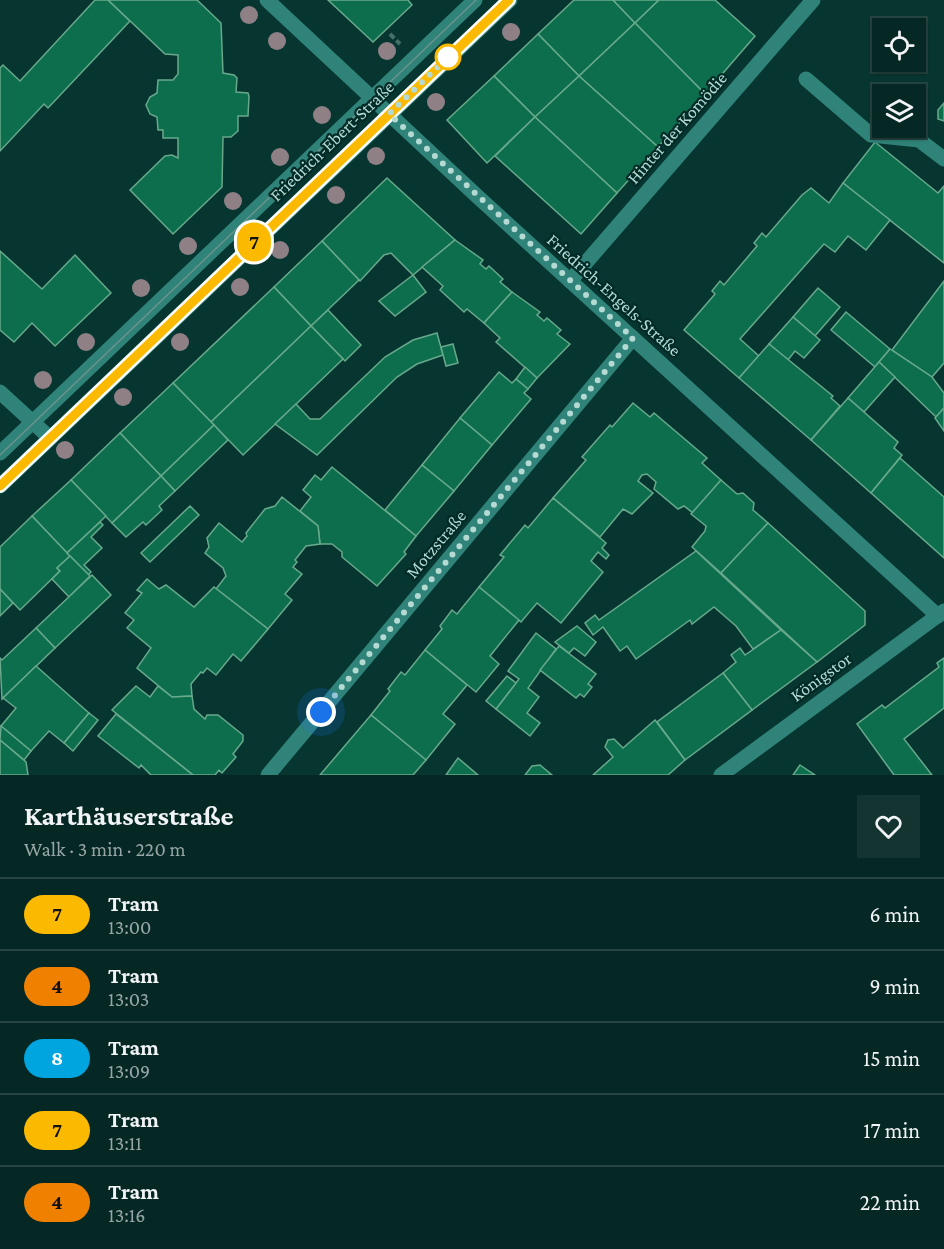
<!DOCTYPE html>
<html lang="en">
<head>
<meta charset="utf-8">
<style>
	body { margin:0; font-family:"Crimson Pro",serif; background:#133431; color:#f1f3f6; height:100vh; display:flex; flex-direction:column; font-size:22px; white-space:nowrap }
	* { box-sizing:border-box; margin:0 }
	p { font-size:20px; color:#97a6a6 }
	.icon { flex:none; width:33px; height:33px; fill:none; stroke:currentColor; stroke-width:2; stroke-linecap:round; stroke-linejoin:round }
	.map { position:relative; height:775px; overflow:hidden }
	.panel { display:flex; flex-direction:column; background:#052824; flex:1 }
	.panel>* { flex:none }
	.badge { padding:0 12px; border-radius:20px; font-size:21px; line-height:39px }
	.tools { position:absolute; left:872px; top:18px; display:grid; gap:12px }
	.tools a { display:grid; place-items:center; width:54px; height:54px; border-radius:0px; background:#052824; box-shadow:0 2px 4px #0004,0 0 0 2px #264441; font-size:30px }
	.you { position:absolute; width:30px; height:30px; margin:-15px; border:4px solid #fff; border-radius:50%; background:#1a73e8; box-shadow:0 0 0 9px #1a73e833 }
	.map>.badge { position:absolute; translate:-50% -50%; box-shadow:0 0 0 3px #fff }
	.round { display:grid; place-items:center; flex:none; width:63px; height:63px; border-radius:0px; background:#133431 }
	.overview { display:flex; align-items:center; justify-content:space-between; height:102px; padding:0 24px }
	h1 { font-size:28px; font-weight:700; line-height:45px }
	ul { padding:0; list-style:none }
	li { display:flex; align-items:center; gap:18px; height:72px; padding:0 24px; border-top:2px solid #264441 }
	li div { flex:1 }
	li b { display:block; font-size:22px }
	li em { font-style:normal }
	li .badge { min-width:66px; font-weight:700; text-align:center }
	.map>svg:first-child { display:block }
</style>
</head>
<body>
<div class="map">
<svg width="944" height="775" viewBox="0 0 944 775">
	<rect width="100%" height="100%" fill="#073530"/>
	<g fill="#0d6e4e" stroke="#68a98c" stroke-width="1.5">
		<polygon points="95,0 108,0 130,21 48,108 44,104 0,151 0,68 3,65 20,81"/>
		<polygon points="108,0 197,0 221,23 223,73 234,75 237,78 236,92 248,93 249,96 248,116 238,116 238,131 231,137 223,137 222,187 173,234 130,190 165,156 172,155 178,158 178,138 163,138 163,130 158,130 157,117 150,114 146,105 150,97 157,93 158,80 173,80 178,74 178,55 165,54"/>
		<polygon points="328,0 408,0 412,5 373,42"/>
		<polygon points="574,0 613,0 635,23 579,76 538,34"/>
		<polygon points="613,0 659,0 635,23"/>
		<polygon points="659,0 715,0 755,36 705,94 635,23"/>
		<polygon points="635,23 705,94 658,147 579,76"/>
		<polygon points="538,34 579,76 535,117 494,76"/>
		<polygon points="494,76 535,117 487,163 447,120"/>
		<polygon points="579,76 658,147 617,193 535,117"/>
		<polygon points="944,103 944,121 938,119 938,110"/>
		<polygon points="535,117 617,193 581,234 495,156"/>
		<polygon points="875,142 938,193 944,186 944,263 843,183"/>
		<polygon points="387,178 455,240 413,275 391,253 384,255 360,281 322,241"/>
		<polygon points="843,183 890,220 866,250 848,236 835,252 824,244 740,339 759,356 739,378 684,330 715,294 712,291 720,281 724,285 757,246 754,243 762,233 766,237 802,195 811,188 829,203"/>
		<polygon points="455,240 483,260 480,264 486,269 489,266 503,279 500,282 512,292 484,323 467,309 464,312 440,290 443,286 422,267"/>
		<polygon points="322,241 359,280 311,326 274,287"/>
		<polygon points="0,251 42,289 75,255 111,293 55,346 32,323 14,342 0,330"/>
		<polygon points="413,275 426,292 395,316 379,301"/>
		<polygon points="944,281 944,363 932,377 892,350"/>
		<polygon points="274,287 311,326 211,422 173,383"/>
		<polygon points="818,288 840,307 815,336 793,317"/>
		<polygon points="512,292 540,312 537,315 544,321 547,318 561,330 557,334 570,344 537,378 496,342 500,338 484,323"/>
		<polygon points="328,310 361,345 345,361 311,326"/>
		<polygon points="846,312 890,349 875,367 831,330"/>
		<polygon points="793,317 820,340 804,358 795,351 788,360 769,344"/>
		<polygon points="311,326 343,359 243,455 211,422"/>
		<polygon points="437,333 443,355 417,364 397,377 317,455 275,424 296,404 310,419 320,419 385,357 413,340"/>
		<polygon points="453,344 458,363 446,366 441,347"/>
		<polygon points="769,344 833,396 831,398 840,406 811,440 739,378"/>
		<polygon points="890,349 932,377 944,393 944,408 936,417 879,362"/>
		<polygon points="879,362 895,377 864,412 848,398"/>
		<polygon points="525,367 537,378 528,389 516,379"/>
		<polygon points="499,372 512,383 516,379 528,389 524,393 531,399 492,445 460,418"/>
		<polygon points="173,383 214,425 161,476 120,433"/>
		<polygon points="848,398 898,442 894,448 902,455 871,493 811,440"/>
		<polygon points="633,403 650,417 654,413 707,458 702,463 721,480 693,513 684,506 678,509 654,489 656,482 647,474 642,475 638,481 653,493 632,514 623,509 600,537 553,498 586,460 582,457 610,425 612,427"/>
		<polygon points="944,408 944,431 935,418"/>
		<polygon points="460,418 492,445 454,491 422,465"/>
		<polygon points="214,425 228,440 175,491 161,476"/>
		<polygon points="120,433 161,476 112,523 71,480"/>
		<polygon points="900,458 944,497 944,558 871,493"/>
		<polygon points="422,465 454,491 416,536 385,510"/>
		<polygon points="332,467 416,536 404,552 406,554 377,586 342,557 342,552 332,544 320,544 318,526 300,511 311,497 303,490 315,475 321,480"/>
		<polygon points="161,476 175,491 159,506 162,510 146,525 143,522 126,537 112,523"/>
		<polygon points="71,480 106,516 67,553 32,516"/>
		<polygon points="721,480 737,494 743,493 754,503 753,510 768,523 721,573 692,547 705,531 706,526 691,514"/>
		<polygon points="282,497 318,526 320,544 306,546 295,560 297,562 293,567 302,574 285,594 292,600 268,629 216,589 226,576 223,568 205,553 209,547 207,538 219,523 242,542 247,536 246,533 265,509 275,506"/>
		<polygon points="553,498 606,543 602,548 609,555 606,559 598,552 591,561 603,572 561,623 537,603 521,622 479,587 504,557 500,555 525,525 528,528"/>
		<polygon points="190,506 199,515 150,562 141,553"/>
		<polygon points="32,516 70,556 57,568 60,571 20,610 0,589 0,547"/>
		<polygon points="100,522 103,525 91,537 102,548 84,565 91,572 88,575 67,553"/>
		<polygon points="768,523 865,611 865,625 817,662 721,573"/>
		<polygon points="696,551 781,630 753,649 736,626 714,607 692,624 690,620 636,659 627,646 620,651 603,627 593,635 585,623 595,615 599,620"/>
		<polygon points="70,556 90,576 69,597 52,579 60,571 57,568"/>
		<polygon points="92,575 111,595 55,648 36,628"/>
		<polygon points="147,579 159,589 166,585 194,607 214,587 268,629 241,661 233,654 216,675 207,668 203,673 201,672 191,684 192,696 172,697 137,668 151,648 127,628 134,620 125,613 142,593 137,590"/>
		<polygon points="479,587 519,620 490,656 499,664 476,692 425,650 442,629 440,626 452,610 457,614"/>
		<polygon points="0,589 13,603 0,616"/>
		<polygon points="577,626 596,642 585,656 574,648 569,653 555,642"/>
		<polygon points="36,628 55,648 2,699 0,658 2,660"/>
		<polygon points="781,630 817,662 752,710 723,673 736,662 731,655 740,648 745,655"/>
		<polygon points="536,633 556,649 528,688 539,697 527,713 540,723 530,736 496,709 519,679 508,671"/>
		<polygon points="559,646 596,674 588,684 592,687 584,697 580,694 576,698 540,670"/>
		<polygon points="425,650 467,685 443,714 455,724 426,760 371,715 390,691 388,689 401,672 405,675"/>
		<polygon points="944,658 944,708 904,739 932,775 894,775 857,724 882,705 885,708 939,667 937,663"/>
		<polygon points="36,666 89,713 64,743 49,731 31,751 1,726 16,708 3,698"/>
		<polygon points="723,673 752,710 685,760 657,722"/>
		<polygon points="507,676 516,683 496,709 486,701"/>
		<polygon points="136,686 150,697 158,686 172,697 192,696 194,709 205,719 207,715 218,715 243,735 243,741 233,754 236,757 222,773 219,770 215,775 193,775 112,710"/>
		<polygon points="89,713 98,720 73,751 64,743"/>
		<polygon points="116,714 193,775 151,775 141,765 139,768 121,754 98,736"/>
		<polygon points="371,715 426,760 413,775 320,775"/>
		<polygon points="655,720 685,760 668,775 593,775 613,757 605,747 608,740 614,739 623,748"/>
		<polygon points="1,726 31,751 24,760 0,740"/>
		<polygon points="0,740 26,762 28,775 0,775"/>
		<polygon points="458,758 478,775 446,775"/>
		<polygon points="540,765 552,775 525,775 532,766"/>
		<polygon points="800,765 815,775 793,775"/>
	</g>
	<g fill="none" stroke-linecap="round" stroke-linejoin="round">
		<polyline stroke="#446f69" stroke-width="4" stroke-dasharray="6 3" stroke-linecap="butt" points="390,34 400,44"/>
		<polyline stroke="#308379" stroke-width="15" points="806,79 871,135 919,140 944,159"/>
		<g stroke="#308379" stroke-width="15">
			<polyline points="267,0 478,197 938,616"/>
			<polyline points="570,281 813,0"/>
			<polyline points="0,392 50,438"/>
			<polyline points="268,775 633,338"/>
			<polyline points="721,775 944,611"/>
		</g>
		<g stroke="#308379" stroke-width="15">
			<polyline points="0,453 475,0"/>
			<polyline points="0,486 510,0"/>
		</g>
		<g stroke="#6a938d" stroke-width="1.5">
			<polyline points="0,455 476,0"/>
			<polyline points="0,486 509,0"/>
		</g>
	</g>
	<g fill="#8f8086">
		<circle cx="249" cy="15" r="9"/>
		<circle cx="511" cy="32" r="9"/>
		<circle cx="277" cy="41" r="9"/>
		<circle cx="387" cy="51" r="9"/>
		<circle cx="436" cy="102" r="9"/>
		<circle cx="322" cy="115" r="9"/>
		<circle cx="376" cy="156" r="9"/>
		<circle cx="280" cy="157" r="9"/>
		<circle cx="336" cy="195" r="9"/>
		<circle cx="233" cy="201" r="9"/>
		<circle cx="188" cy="246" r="9"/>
		<circle cx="280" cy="250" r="9"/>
		<circle cx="240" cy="287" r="9"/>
		<circle cx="141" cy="288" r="9"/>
		<circle cx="86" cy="342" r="9"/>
		<circle cx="180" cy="342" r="9"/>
		<circle cx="43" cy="380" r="9"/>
		<circle cx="123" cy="397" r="9"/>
		<circle cx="65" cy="450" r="9"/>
	</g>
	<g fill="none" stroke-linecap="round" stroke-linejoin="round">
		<defs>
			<polyline id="line" points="0,486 509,0"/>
		</defs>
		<use href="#line" stroke="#fff" stroke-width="14"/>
		<use href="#line" stroke="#fbba00" stroke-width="9"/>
		<polyline stroke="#b5dad4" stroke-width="6" stroke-dasharray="0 10.8" points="321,712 633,338 389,114 448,57"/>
	</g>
	<circle fill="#fff" stroke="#fbba00" stroke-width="3" cx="448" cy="57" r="12"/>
	<g text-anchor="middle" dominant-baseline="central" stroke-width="4.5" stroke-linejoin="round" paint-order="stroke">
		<g font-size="18" fill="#b5dad4" stroke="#002b26">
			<text transform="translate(677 128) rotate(-49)">Hinter der Komödie</text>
			<text transform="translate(332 141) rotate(-44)">Friedrich-Ebert-Straße</text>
			<text transform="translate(614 295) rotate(42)">Friedrich-Engels-Straße</text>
			<text transform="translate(436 544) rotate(-50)">Motzstraße</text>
			<text transform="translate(821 677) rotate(-36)">Königstor</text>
		</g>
	</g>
</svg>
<div class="tools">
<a><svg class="icon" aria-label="locate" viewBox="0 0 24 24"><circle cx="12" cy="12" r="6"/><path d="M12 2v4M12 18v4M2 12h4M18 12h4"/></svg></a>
<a><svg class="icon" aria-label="layers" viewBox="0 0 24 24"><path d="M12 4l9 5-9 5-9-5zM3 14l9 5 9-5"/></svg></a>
</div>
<div class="you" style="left:321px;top:712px"></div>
<b class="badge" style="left:254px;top:242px;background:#fbba00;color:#111">7</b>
</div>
<section class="panel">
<div class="overview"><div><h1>Karthäuserstraße</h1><p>Walk · 3 min · 220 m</p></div><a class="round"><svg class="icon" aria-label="heart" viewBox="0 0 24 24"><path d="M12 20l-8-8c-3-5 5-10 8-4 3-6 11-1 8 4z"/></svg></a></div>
<ul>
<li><span class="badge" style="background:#fbba00;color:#111">7</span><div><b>Tram</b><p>13:00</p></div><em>6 min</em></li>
<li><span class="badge" style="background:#f08100;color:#111">4</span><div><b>Tram</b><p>13:03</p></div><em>9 min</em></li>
<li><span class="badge" style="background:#00a5df;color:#fff">8</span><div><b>Tram</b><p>13:09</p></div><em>15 min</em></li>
<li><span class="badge" style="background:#fbba00;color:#111">7</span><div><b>Tram</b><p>13:11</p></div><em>17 min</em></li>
<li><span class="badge" style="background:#f08100;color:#111">4</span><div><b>Tram</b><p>13:16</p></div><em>22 min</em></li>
</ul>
</section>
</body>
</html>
